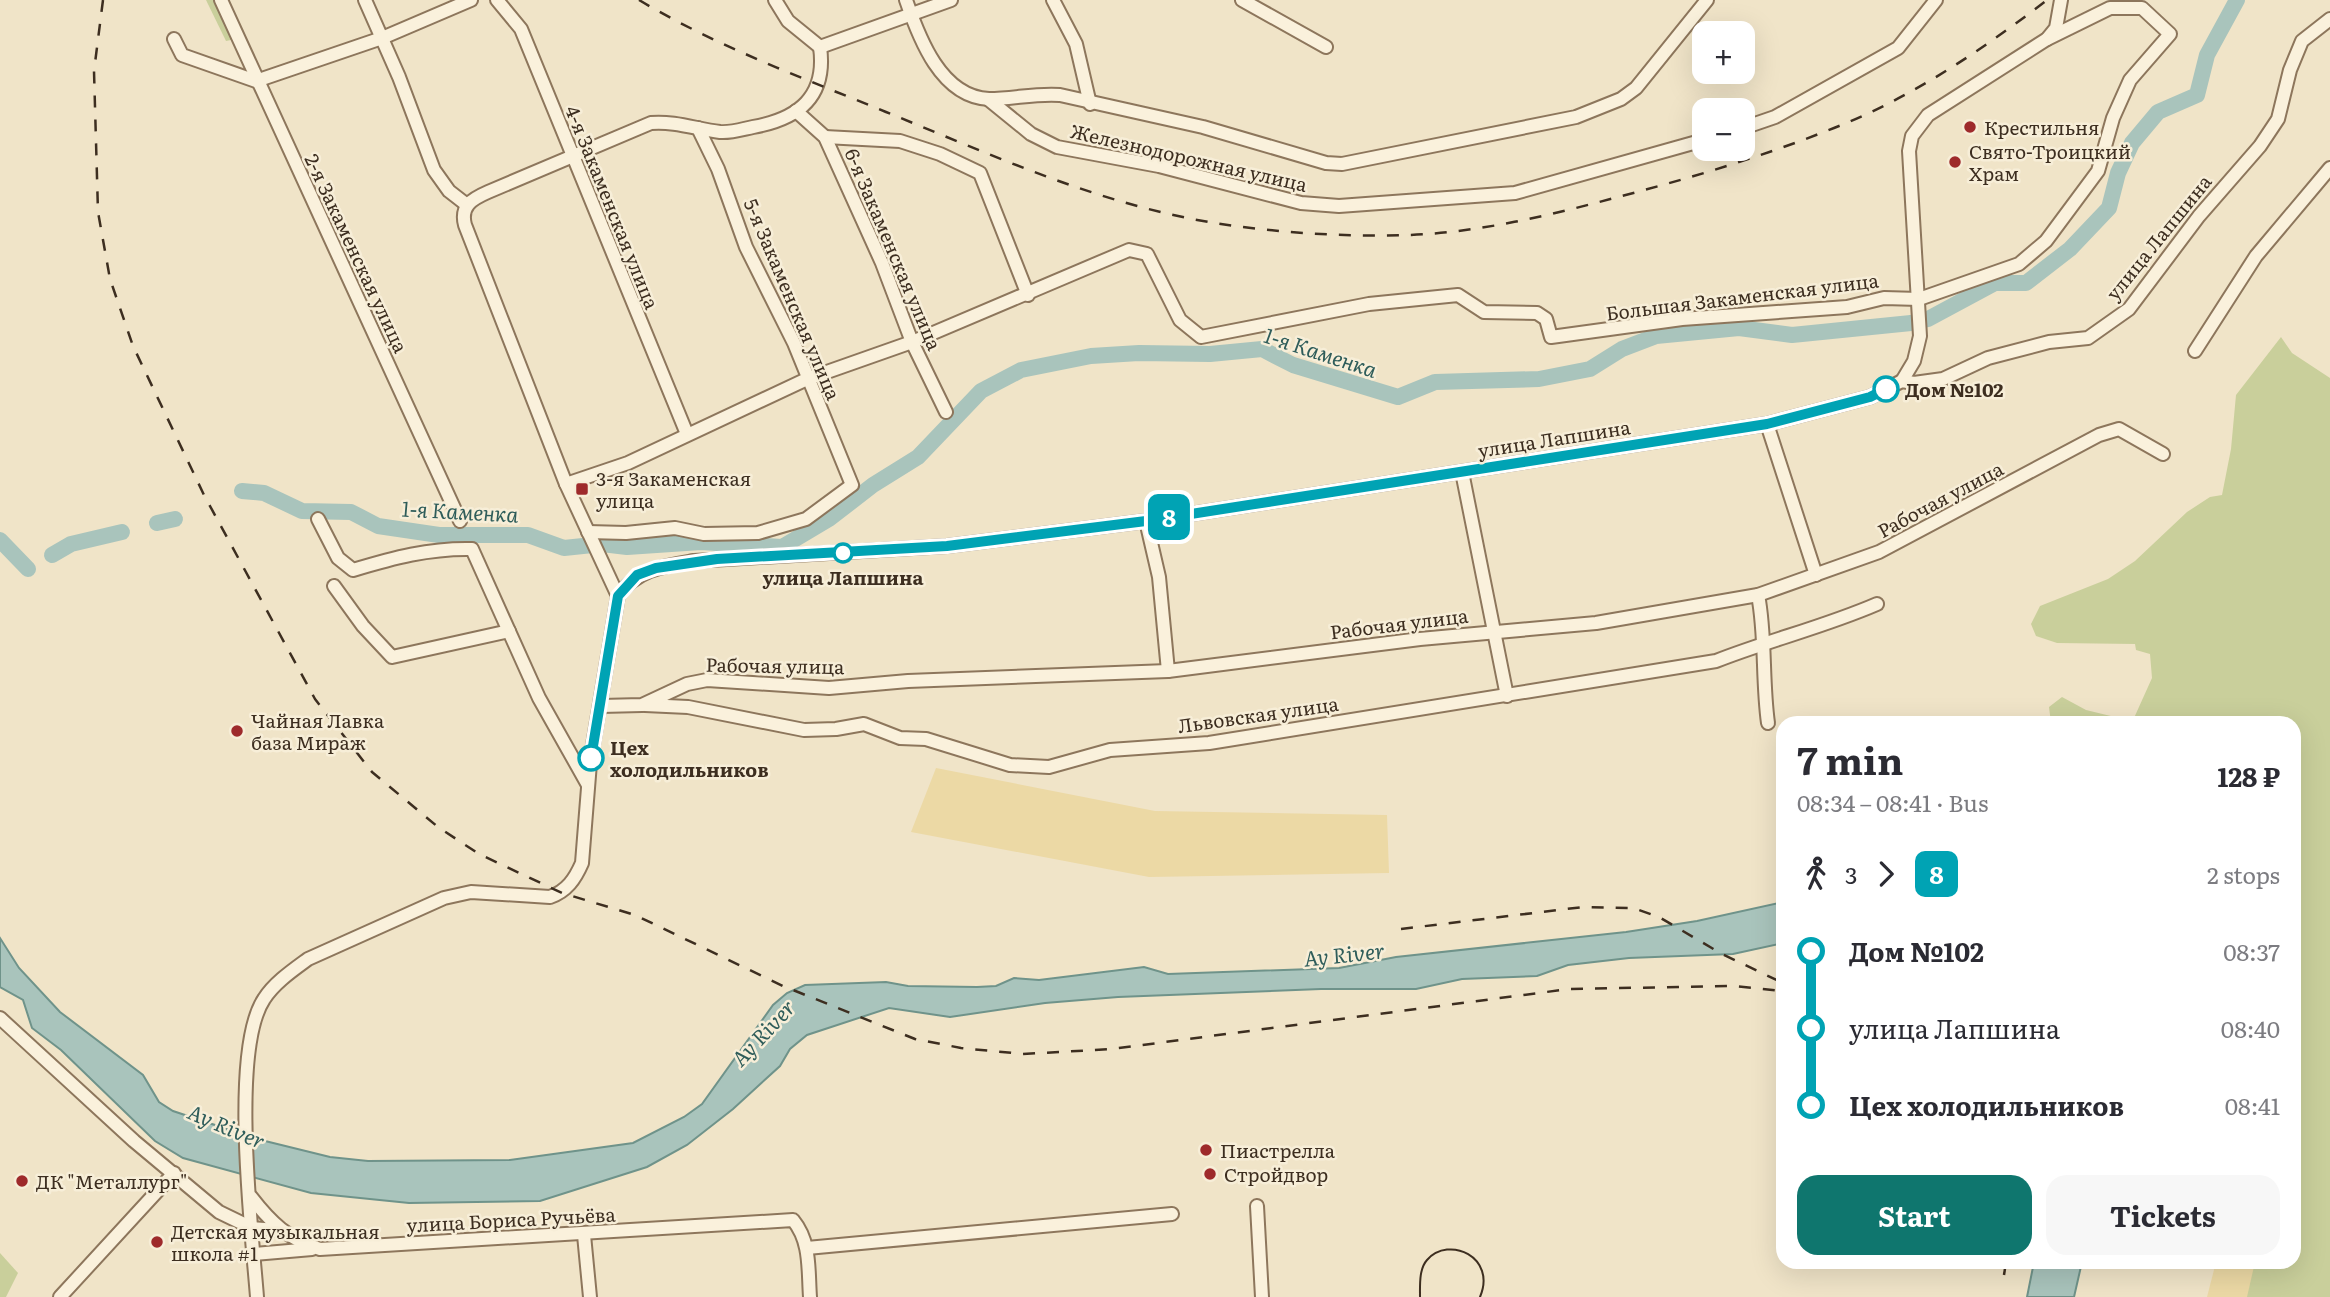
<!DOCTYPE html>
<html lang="en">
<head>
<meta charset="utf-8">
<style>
	body { margin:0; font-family:Literata,serif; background:#f7f7f7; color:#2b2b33; height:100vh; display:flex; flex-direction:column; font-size:26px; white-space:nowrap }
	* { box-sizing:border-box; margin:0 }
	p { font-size:23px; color:#7c7c81 }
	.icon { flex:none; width:38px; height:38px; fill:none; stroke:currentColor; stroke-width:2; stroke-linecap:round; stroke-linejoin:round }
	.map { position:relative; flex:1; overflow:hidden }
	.panel { position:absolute; left:1776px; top:716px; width:525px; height:553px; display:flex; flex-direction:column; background:#fff; border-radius:21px; box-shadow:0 7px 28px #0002 }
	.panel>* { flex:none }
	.badge { padding:0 14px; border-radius:10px; font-size:24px; line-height:46px }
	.buttons { position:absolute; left:1692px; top:21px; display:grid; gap:14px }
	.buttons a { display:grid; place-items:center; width:63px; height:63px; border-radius:14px; background:#fff; box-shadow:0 7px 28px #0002; font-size:35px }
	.map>.badge { position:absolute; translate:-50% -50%; box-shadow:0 0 0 4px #fff }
	.legs { display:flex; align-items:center; gap:10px; height:77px; padding:0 21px; font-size:23px }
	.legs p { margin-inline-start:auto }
	.overview { display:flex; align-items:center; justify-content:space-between; height:119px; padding:0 21px }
	h1 { font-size:38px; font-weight:700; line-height:52px }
	.cta { display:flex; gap:14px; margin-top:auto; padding:14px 21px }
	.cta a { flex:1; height:80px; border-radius:21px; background:#0f766e; color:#fff; font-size:28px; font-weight:700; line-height:80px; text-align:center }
	.cta a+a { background:#f7f7f7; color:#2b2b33 }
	ul { padding:0 21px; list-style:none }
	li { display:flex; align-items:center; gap:24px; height:77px; font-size:26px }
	li i { display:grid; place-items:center; width:10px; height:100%; margin:0 9px; background:currentColor }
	li i::after { content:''; width:18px; height:18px; margin:-9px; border:5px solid; border-radius:50%; background:#fff }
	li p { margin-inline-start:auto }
	li:first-child i { background:linear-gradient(#0000 50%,currentColor 0) }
	li:last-child i { background:linear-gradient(currentColor 50%,#0000 0) }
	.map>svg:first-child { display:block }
</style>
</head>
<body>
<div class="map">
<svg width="2330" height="1297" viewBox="0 0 2330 1297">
	<rect width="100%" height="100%" fill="#f0e4c8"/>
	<g fill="#c9cf9b">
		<polygon points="206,0 217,0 233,36 231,40 226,41"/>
		<polygon points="2281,337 2292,353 2330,378 2330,1297 2230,1297 2232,1262 2294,1262 2294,723 2126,723 2134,718 2152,678 2150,654 2136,650 2135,644 2057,643 2036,636 2031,624 2040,606 2108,579 2135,561 2187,512 2210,497 2222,495 2231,449 2236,395"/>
		<polygon points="2062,697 2086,710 2119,718 2124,723 2051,723 2049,707"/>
		<polygon points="0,1253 18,1273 6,1297 0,1297"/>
	</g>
	<g fill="#ecd9a5">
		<polygon points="936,768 1155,811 1387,815 1389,873 1149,877 911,832"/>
		<polygon points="2216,1262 2255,1262 2247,1297 2207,1297"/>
	</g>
	<g fill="#a9c4bc" stroke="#6f938a" stroke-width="2">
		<polygon points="1783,902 1783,943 1733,954 1629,958 1568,965 1537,976 1462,979 1416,989 1321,989 1118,997 1045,1003 950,1017 889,1008 807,1035 790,1049 780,1066 733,1109 687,1145 647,1167 540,1201 409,1203 311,1193 183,1158 155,1141 61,1050 32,1028 23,1000 0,987 0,938 19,968 60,1012 143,1075 159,1102 173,1111 257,1139 330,1157 368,1161 510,1160 633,1143 684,1117 702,1104 773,1005 787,993 805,985 886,982 908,986 977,987 996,986 1014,978 1039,980 1144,967 1168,974 1339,968 1396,957 1626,932 1697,921"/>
		<polygon points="2034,1262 2082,1262 2074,1297 2027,1297"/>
	</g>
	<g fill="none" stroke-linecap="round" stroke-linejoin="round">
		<g stroke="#a9c4bc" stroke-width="16">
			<polyline points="242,491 264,493 302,511 351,512 378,526 439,535 528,535 564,548 602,544 627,547 701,542 782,547 829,519 873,485 918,457 981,391 1021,370 1091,356 1139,353 1210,354 1262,349 1293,365 1398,397 1435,382 1539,379 1590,369 1622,349 1656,336 1739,328 1792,335 1911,323 1928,319 1995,283 2026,283 2070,249 2109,208 2118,173 2132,143 2158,112 2197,95 2207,55 2237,0"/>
			<polyline points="157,523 175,519"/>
			<polyline points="0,540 28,569"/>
			<polyline points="52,555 71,544 122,532"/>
		</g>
		<defs>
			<g id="minor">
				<polyline points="221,0 460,521"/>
				<polyline points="365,0 399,77 434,170 449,191 467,205"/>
				<polyline points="497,0 521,29 687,434"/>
				<polyline points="775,0 788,21 820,47"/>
				<path d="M906,0C919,38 941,97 989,99C1013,99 1036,93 1060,95L1203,127L1326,163L1342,164L1576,117L1621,99L1636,88L1707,0"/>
				<polyline points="1053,0 1076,44 1090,104"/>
				<polyline points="1242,0 1326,47"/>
				<polyline points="174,39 182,55 256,81 382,38 471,0"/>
				<polyline points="820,47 951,0"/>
				<polyline points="988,99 1031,134 1057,147 1159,166 1301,203 1339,206 1515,193 1704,140"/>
				<polyline points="796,111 825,137 882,263 912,342 946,412"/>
				<polyline points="1743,128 1775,117 1898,48 1936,0"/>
				<polyline points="825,137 900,141 940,154 980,173 1028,295"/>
				<polyline points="2195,351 2256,256 2330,168"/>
				<polyline points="1902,381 1914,361 1920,336 1909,151 1912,136 1928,115 2047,39 2056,28 2061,0"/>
				<polyline points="1767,424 1816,575"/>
				<polyline points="1462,472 1507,696"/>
				<polyline points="566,484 628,463 807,379 912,342 1129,250 1147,254 1180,320 1201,337 1369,304 1458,295 1484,312 1537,313 1546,319 1551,337 1682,319 1847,307 1884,298 1919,299 2019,264 2046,241 2098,171 2113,118 2130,80 2170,34 2142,8 2110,8 2047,39"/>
				<path d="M318,519L338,558L353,570C393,558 429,548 472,549L539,698L588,785"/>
				<polyline points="1146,521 1159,577 1168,671"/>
				<polyline points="588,532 626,533 675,528 704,534 758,533 806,519 852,485 794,343 746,247 718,169 698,128"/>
				<polyline points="334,586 363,626 392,657 509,631"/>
				<path d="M1758,595C1766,635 1762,680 1768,723"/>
				<path d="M618,596C637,569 664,566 694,561L947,546L1146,521L1767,424L1870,397L1902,381L1914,383L1943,379L1988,358L2049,342L2088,338L2129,309L2199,216L2260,146L2278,119L2290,70L2302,41L2330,19"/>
				<path d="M645,705L688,707L804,730L836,729L864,724L900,738L926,739L1010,765L1049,767L1110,750L1209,743L1716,661C1769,640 1824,627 1877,604"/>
				<polyline points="601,706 642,705 687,684 707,680 829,688 908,681 1168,671 1420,639 1596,623 1758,595 1879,552 2099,435 2119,429 2163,454"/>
				<polyline points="0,1018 134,1141 219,1212 252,1228 278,1230"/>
				<path d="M251,1197C271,1223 288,1239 320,1249L793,1220C811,1242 808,1269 810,1297"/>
				<polyline points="1257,1206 1262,1297"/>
				<polyline points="584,1235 590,1297"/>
				<polyline points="807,1248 1172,1214"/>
				<polyline points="254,1254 312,1249"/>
				<polyline points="60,1297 174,1173"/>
				<path d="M257,1297C252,1232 230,1050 264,999C274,983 293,970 308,959L444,898L471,892L550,897C567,891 575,879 582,863L590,763L618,596L566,484L465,225C460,206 472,199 488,192L651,123C675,121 696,129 720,132C731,133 743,129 753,127C798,119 827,97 820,47"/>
			</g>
		</defs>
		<use href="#minor" stroke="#8d765c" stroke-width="16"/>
		<use href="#minor" stroke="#faf1dc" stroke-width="12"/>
		<path stroke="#3d2e20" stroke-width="2" d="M1420,1297C1420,1285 1419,1269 1427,1260C1449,1235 1497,1257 1480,1297"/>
		<g stroke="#3d2e20" stroke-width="2.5" stroke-dasharray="12 12" stroke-linecap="butt">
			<polyline points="103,0 94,71 98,212 110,279 133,346 204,495 315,699 372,772 438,827 479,854 562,893 635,915 783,986 915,1039 961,1048 1023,1054 1112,1049 1569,989 1733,986 1783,991"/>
			<path d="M639,0C716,46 803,78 886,112C992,155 1101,205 1215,223C1278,233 1346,237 1411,235C1481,232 1551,215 1618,197C1691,178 1764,156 1834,128C1911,98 1982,50 2047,0"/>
			<polyline points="1401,929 1583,907 1633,908 1659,917 1722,954 1783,983"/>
			<polyline points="2004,1275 2006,1262"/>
		</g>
	</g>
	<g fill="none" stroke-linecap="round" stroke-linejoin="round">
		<defs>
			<polyline id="line-1" points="591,758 618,596 637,575 656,568 717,559 947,546 1146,521 1767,424 1870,397 1886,389"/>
		</defs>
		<use href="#line-1" stroke="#fff" stroke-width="16"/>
		<use href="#line-1" stroke="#00a3b4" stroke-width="10"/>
	</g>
	<g fill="#9e2a2b" stroke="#f7eed8" stroke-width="2.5">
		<circle cx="1970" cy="127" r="7"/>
		<circle cx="1955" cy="162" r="7"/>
		<rect x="575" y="482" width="14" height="14" rx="3.5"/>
		<circle cx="237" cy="731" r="7"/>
		<circle cx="1206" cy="1150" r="7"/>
		<circle cx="1210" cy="1174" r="7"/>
		<circle cx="22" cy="1181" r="7"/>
		<circle cx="157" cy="1242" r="7"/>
	</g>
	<g fill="#fff" stroke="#00a3b4" stroke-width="3.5">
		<circle cx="1886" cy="389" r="12"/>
		<circle cx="843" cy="553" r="9"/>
		<circle cx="591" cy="758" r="12"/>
	</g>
	<g text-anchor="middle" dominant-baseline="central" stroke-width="5" stroke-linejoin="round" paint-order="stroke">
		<g font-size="19" fill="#3d2e20" stroke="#f7eed8" text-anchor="start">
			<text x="1984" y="127">Крестильня</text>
			<text x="1969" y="151">Свято-Троицкий<tspan x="1969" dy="22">Храм</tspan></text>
			<text x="596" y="478">3-я Закаменская<tspan x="596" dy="22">улица</tspan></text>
			<text x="251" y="720">Чайная Лавка<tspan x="251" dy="22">база Мираж</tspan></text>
			<text x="1220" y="1150">Пиастрелла</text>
			<text x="1224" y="1174">Стройдвор</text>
			<text x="36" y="1181">ДК "Металлург"</text>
			<text x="171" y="1231">Детская музыкальная<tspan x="171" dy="22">школа #1</tspan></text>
		</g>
		<g font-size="19" fill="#3d2e20" stroke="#f7eed8">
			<text transform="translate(1189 157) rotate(13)">Железнодорожная улица</text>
			<text transform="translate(613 207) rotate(68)">4-я Закаменская улица</text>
			<text transform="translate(2158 237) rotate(-51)">улица Лапшина</text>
			<text transform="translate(894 249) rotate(67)">6-я Закаменская улица</text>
			<text transform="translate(357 253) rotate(65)">2-я Закаменская улица</text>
			<text transform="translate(1742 296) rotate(-7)">Большая Закаменская улица</text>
			<text transform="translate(793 299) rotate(67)">5-я Закаменская улица</text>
			<text transform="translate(1554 438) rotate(-9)">улица Лапшина</text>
			<text transform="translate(1940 499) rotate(-28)">Рабочая улица</text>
			<text transform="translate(1399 623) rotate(-7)">Рабочая улица</text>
			<text transform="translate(775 665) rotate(1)">Рабочая улица</text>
			<text transform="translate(1258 714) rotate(-8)">Львовская улица</text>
			<text transform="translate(511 1219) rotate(-3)">улица Бориса Ручьёва</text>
		</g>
		<g font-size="19" font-weight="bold" fill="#3d2e20" stroke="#f7eed8" text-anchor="start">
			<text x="1905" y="389">Дом №102</text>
			<text x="843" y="577" text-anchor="middle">улица Лапшина</text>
			<text x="610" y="747">Цех<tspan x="610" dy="22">холодильников</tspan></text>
		</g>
		<g font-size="21" font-style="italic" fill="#2f5d5a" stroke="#f7eed8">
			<text transform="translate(1321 351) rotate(18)">1-я Каменка</text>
			<text transform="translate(460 510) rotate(3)">1-я Каменка</text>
			<text transform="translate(1344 953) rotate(-6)">Ay River</text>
			<text transform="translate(762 1032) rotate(-47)">Ay River</text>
			<text transform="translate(227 1125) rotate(23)">Ay River</text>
		</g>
	</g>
</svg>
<div class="buttons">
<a>+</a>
<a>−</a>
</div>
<b class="badge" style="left:1169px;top:517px;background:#00a3b4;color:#fff">8</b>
<section class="panel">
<div class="overview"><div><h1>7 min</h1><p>08:34 – 08:41 · Bus</p></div><b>128 ₽</b></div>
<div class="legs"><svg class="icon" aria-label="walk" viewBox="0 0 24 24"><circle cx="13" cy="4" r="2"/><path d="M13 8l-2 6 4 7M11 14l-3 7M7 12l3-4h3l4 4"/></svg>3<svg class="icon" aria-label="forward" viewBox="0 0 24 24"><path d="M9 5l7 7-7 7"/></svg><b class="badge" style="background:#00a3b4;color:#fff">8</b><p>2 stops</p></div>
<ul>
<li><i style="color:#00a3b4"></i><b>Дом №102</b><p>08:37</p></li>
<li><i style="color:#00a3b4"></i><span>улица Лапшина</span><p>08:40</p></li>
<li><i style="color:#00a3b4"></i><b>Цех холодильников</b><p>08:41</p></li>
</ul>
<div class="cta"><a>Start</a><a>Tickets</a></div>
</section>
</div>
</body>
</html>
